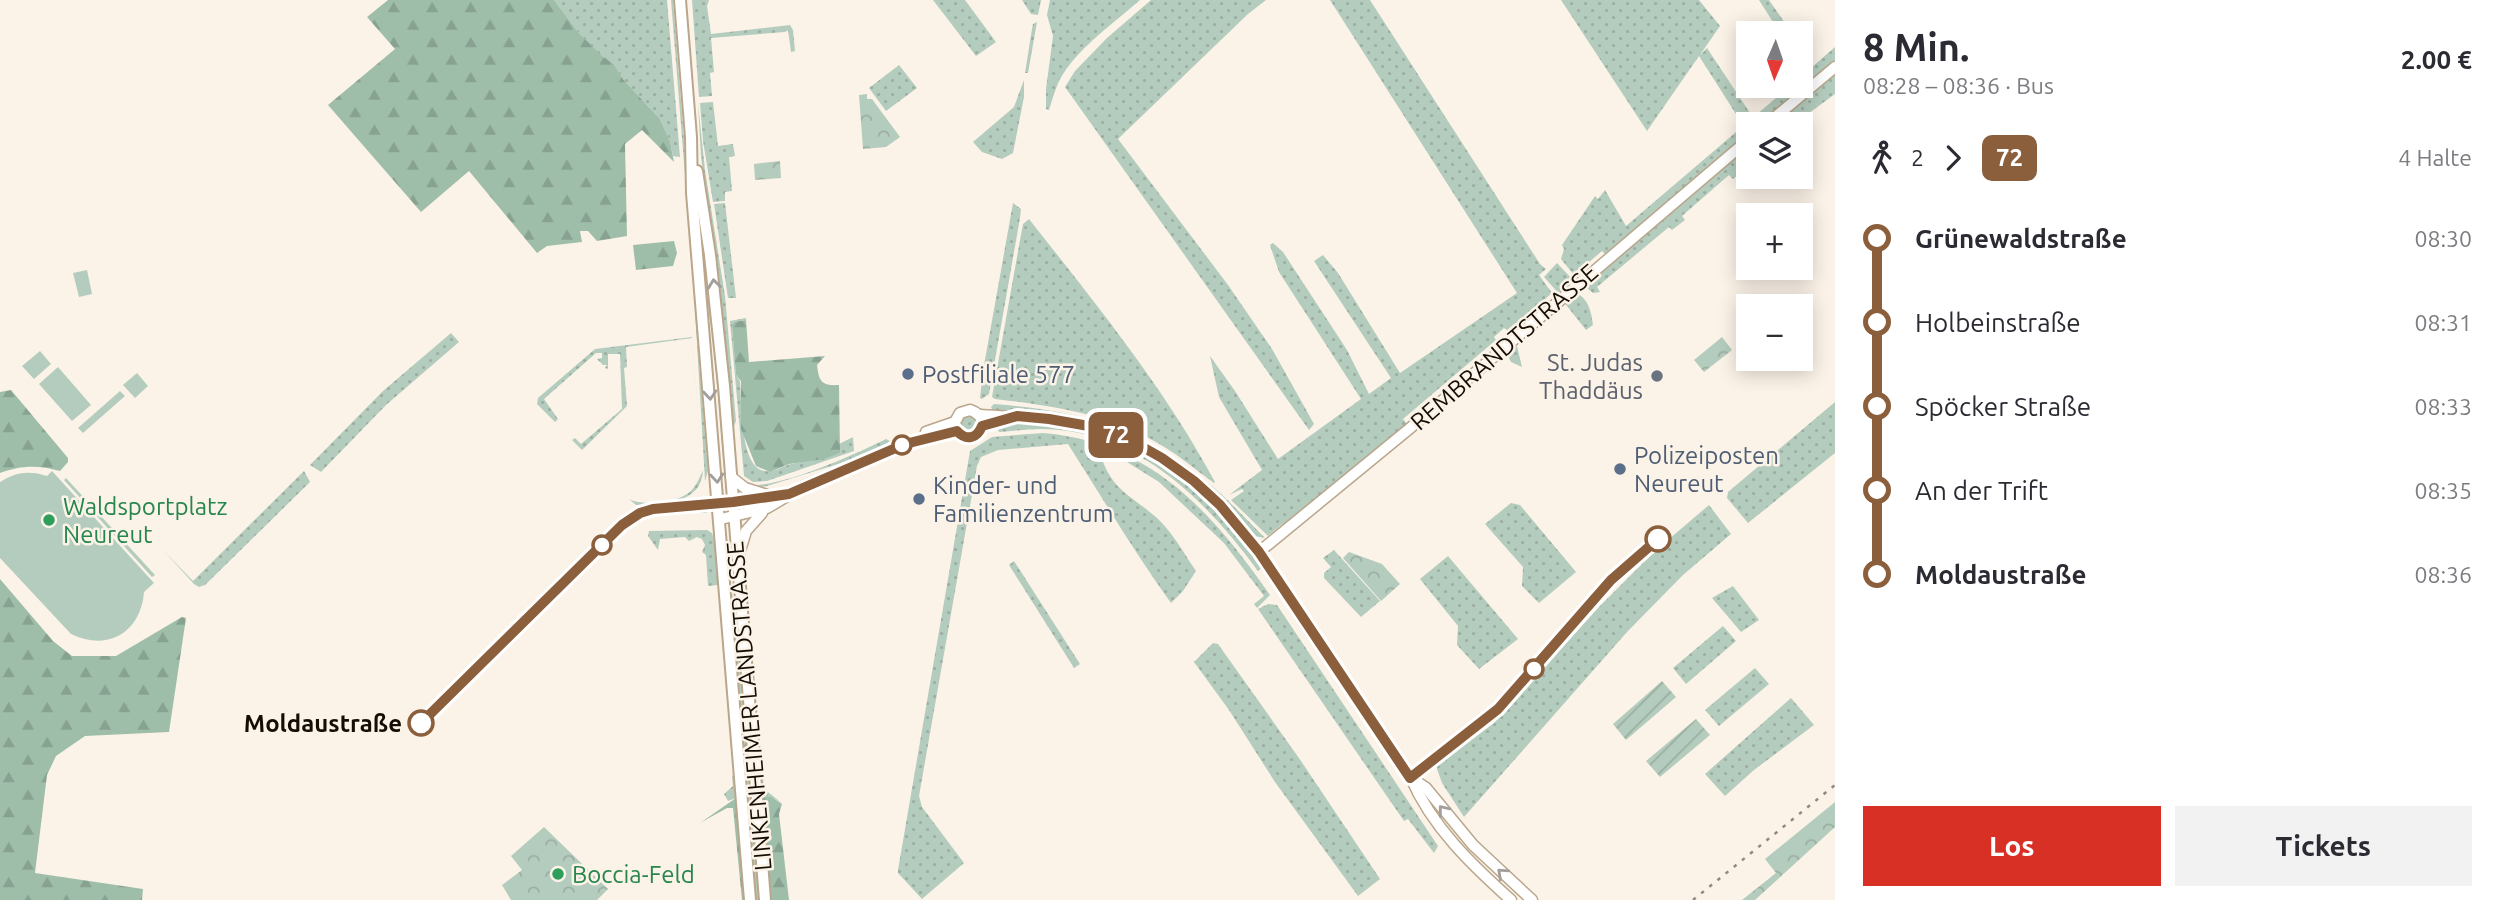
<!DOCTYPE html>
<html lang="de">
<head>
<meta charset="utf-8">
<style>
	body { margin:0; font-family:Ubuntu,sans-serif; background:#f2f2f3; color:#2b2b33; height:100vh; display:flex; flex-direction:column; font-size:26px; white-space:nowrap }
	* { box-sizing:border-box; margin:0 }
	p { font-size:23px; color:#7c7c81 }
	.icon { flex:none; width:38px; height:38px; fill:none; stroke:currentColor; stroke-width:2; stroke-linecap:round; stroke-linejoin:round }
	.map { position:relative; flex:1; overflow:hidden }
	.sheet { display:flex; flex-direction:column; background:#fff; width:665px }
	.sheet>* { flex:none }
	.badge { padding:0 14px; border-radius:10px; font-size:24px; line-height:46px }
	.needle { width:46px; rotate:182deg }
	.tools { position:absolute; left:1736px; top:21px; display:grid; gap:14px }
	.tools a { display:grid; place-items:center; width:77px; height:77px; border-radius:0px; background:#fff; box-shadow:0 4px 18px #0003; font-size:35px }
	.map>.badge { position:absolute; translate:-50% -50%; box-shadow:0 0 0 4px #fff }
	.legs { display:flex; align-items:center; gap:10px; height:77px; padding:0 28px; font-size:23px }
	.legs p { margin-inline-start:auto }
	.headline { display:flex; align-items:center; justify-content:space-between; height:119px; padding:0 28px }
	h1 { font-size:38px; font-weight:700; line-height:52px }
	.cta { display:flex; gap:14px; margin-top:auto; padding:14px 28px }
	.cta a { flex:1; height:80px; border-radius:0px; background:#d93025; color:#fff; font-size:28px; font-weight:700; line-height:80px; text-align:center }
	.cta a+a { background:#f2f2f3; color:#2b2b33 }
	ul { padding:0 28px; list-style:none }
	li { display:flex; align-items:center; gap:24px; height:84px; font-size:26px }
	li i { display:grid; place-items:center; width:10px; height:100%; margin:0 9px; background:currentColor }
	li i::after { content:''; width:18px; height:18px; margin:-9px; border:5px solid; border-radius:50%; background:#fff }
	li p { margin-inline-start:auto }
	li:first-child i { background:linear-gradient(#0000 50%,currentColor 0) }
	li:last-child i { background:linear-gradient(currentColor 50%,#0000 0) }
	main { display:flex; flex:1; min-height:0 }
	.map>svg:first-child { display:block }
</style>
</head>
<body>
<main>
<div class="map">
<svg width="1835" height="900" viewBox="0 0 1835 900">
	<defs>
		<pattern id="grass-dots" width="8" height="8" patternUnits="userSpaceOnUse" patternTransform="scale(1.75)"><rect width="8" height="8" fill="#b4ccbd"/><path d="M2 2h.1M6 6h.1" fill="none" stroke="#9aaea1" stroke-width="1.8" stroke-linecap="round"/></pattern>
		<pattern id="forest-firs" width="22" height="20" patternUnits="userSpaceOnUse" patternTransform="scale(1.75)"><rect width="22" height="20" fill="#9fbeaa"/><path d="M5 1l3.5 6h-7zM16 11l3.5 6h-7z" fill="#88a291"/></pattern>
		<pattern id="park-crowns" width="20" height="18" patternUnits="userSpaceOnUse" patternTransform="scale(1.75)"><rect width="20" height="18" fill="#b4ccbd"/><path d="M2 6a3 3 0 1 1 6 0M12 15a3 3 0 1 1 6 0" fill="none" stroke="#9aaea1"/></pattern>
		<pattern id="garden-furrows" width="10" height="10" patternUnits="userSpaceOnUse" patternTransform="scale(1.75)"><rect width="10" height="10" fill="#b4ccbd"/><path d="M-1 1l2-2M0 10L10 0M9 11l2-2" fill="none" stroke="#9aaea1"/></pattern>
	</defs>
	<rect width="100%" height="100%" fill="#fcf3e8"/>
	<g fill="url(#grass-dots)">
		<polygon points="554,0 667,0 680,157 673,156 670,141 660,119 623,79 614,64 603,58 579,33"/>
		<polygon points="671,0 673,0 697,303 697,337 708,471 705,481 693,275"/>
		<polygon points="692,0 709,0 707,6 711,34 790,25 793,30 795,51 791,52 788,30 785,32 711,38 714,72 710,73 712,96 699,97"/>
		<polygon points="933,0 965,0 996,42 976,56"/>
		<polygon points="1022,0 1041,0 1038,15 1031,14"/>
		<path d="M1050,0H1140C1114,23 1082,45 1063,74C1056,85 1053,98 1049,110L1046,109V89L1053,36L1047,15Z"/>
		<polygon points="1151,0 1266,0 1248,14 1118,139 1228,285 1272,349 1314,424 1309,430 1065,87 1075,71 1107,38"/>
		<polygon points="1330,0 1370,0 1540,264 1546,269 1539,275 1552,293 1508,331 1504,328 1494,337 1496,340 1403,419 1407,424 1299,514 1281,525 1268,536 1231,500 1244,491 1242,489 1229,495 1262,470 1219,397 1210,356 1235,391 1278,459 1361,399 1279,272 1270,245 1273,243 1283,252 1347,350 1369,394 1391,378 1314,261 1323,255 1338,273 1400,373 1517,293"/>
		<polygon points="1561,0 1699,0 1720,26 1700,55 1707,48 1752,116 1743,125 1699,56 1647,131"/>
		<polygon points="1759,0 1769,0 1792,33 1780,33"/>
		<polygon points="1037,22 1028,73 1025,73 1032,29 1033,24"/>
		<polygon points="1835,47 1835,61 1760,124 1748,124 1748,135 1624,241 1606,255 1602,251 1574,275 1561,259 1564,249 1562,245 1595,196 1598,199 1605,190 1626,226 1790,86 1801,86 1801,77 1806,72 1801,64 1801,49 1811,68"/>
		<polygon points="899,65 917,88 886,111 869,88"/>
		<polygon points="1835,72 1835,94 1805,116 1808,120 1801,126 1773,124"/>
		<polygon points="1024,80 1024,97 1013,153 1002,159 982,152 973,142 1014,107"/>
		<polygon points="713,102 718,146 733,144 735,156 729,157 732,191 725,192 725,201 713,202 703,141 700,103"/>
		<polygon points="698,103 705,170 725,296 736,421 734,426 731,415 720,297 701,157"/>
		<polygon points="1748,145 1748,160 1746,162 1748,167 1733,179 1729,175 1682,216 1685,220 1672,230 1669,227 1597,287 1600,292 1593,293 1588,289 1587,283"/>
		<polygon points="725,203 736,298 728,298 714,204"/>
		<polygon points="1013,203 1021,209 1020,218 989,394 982,399 980,398 983,371"/>
		<path d="M1029,219C1095,303 1164,387 1215,482L1214,483C1196,470 1180,456 1161,445C1109,414 1054,406 995,399L992,397L1022,229L1023,224Z"/>
		<polygon points="1557,263 1574,281 1560,295 1544,277"/>
		<polygon points="707,273 710,286 728,492 726,492 713,338 706,297"/>
		<path d="M1576,293C1589,299 1591,312 1593,325L1586,330L1563,301Z"/>
		<path d="M746,318V320L734,322L732,325L736,375L740,381C742,399 739,468 765,471C774,473 783,466 791,464C808,460 823,459 839,453V444L853,437L854,451L767,481L753,482L744,476L730,321Z"/>
		<polygon points="451,333 459,342 386,405 321,472 310,465 383,391"/>
		<path d="M692,337L703,470C702,504 663,504 636,505L629,499C642,506 674,503 687,494C695,489 699,479 703,470L692,338L626,347L627,367L624,368L627,406L582,450L572,440L575,438L581,444L622,409L620,354H608V369L605,368L607,365H603L597,359L602,358V353H596L544,399L558,419L555,422L537,404L538,398L595,349Z"/>
		<polygon points="1517,346 1522,367 1511,362 1507,354 1510,347 1513,349"/>
		<polygon points="1835,402 1835,453 1748,523 1727,498 1728,492"/>
		<path d="M994,404C1079,411 1140,426 1207,482C1228,499 1246,519 1265,538L1254,536L1223,500L1182,467L1066,418L1030,413H994L991,407Z"/>
		<circle cx="968" cy="424" r="8"/>
		<path d="M1021,422C1136,430 1195,477 1262,568L1258,571C1206,500 1137,430 1042,429C1028,429 1013,431 999,432L996,425Z"/>
		<path d="M1043,433C1151,442 1212,512 1270,595L1257,608L1254,604L1264,596L1224,543L1159,482L1127,462L1100,453C1112,493 1133,495 1160,521C1174,535 1185,555 1196,571L1183,591L1171,603C1134,552 1102,497 1068,444L998,450L981,457L977,466L919,796L922,807L964,863L922,899L898,873V870L970,451L992,437Z"/>
		<path d="M886,439L890,441L877,450L851,460L767,486L757,488L750,485C783,487 856,454 886,439Z"/>
		<polygon points="304,471 310,482 205,585 199,587 194,584 163,550 193,581"/>
		<polygon points="1511,503 1520,505 1576,572 1539,603 1522,586 1523,567 1485,524"/>
		<polygon points="1709,505 1731,534 1683,575 1627,632 1464,817 1442,783 1436,766 1494,723 1599,607 1655,551"/>
		<polygon points="707,508 707,513 650,513"/>
		<polygon points="707,530 712,533 714,540 718,585 708,586 706,555 702,552 705,545 702,539 697,537 689,541 685,537 660,539 658,550 648,536 649,531"/>
		<polygon points="727,537 737,646 744,686 760,900 755,900"/>
		<polygon points="1334,550 1380,601 1361,617 1324,578 1324,573 1331,567 1323,558"/>
		<polygon points="1448,556 1518,639 1479,669 1457,645 1458,626 1420,579"/>
		<polygon points="1014,561 1080,664 1074,668 1009,565"/>
		<polygon points="1733,586 1759,620 1741,632 1712,598"/>
		<polygon points="1268,604 1277,605 1438,846 1434,853 1408,819 1404,821 1258,609"/>
		<polygon points="1723,626 1736,641 1686,684 1673,668"/>
		<polygon points="1213,643 1218,644 1301,761 1380,879 1358,896 1275,782 1229,710 1194,662"/>
		<polygon points="752,652 764,789 782,803 772,797 763,799 771,900 769,900 751,678"/>
		<polygon points="1755,668 1769,684 1719,726 1705,710"/>
		<polygon points="1791,698 1814,725 1754,770 1725,796 1705,774"/>
		<polygon points="735,774 746,900 744,900 736,798 728,801 724,794 733,786 732,776"/>
	</g>
	<g fill="url(#forest-firs)">
		<polygon points="388,0 554,0 579,33 603,57 614,64 623,79 660,119 670,141 674,162 642,130 625,144 627,236 597,241 588,231 580,231 582,242 547,246 537,253 469,171 421,212 328,105 395,49 367,17"/>
		<polygon points="674,241 677,253 673,266 636,270 633,245"/>
		<path d="M746,320L749,362L825,356L817,365C819,382 822,386 839,385L840,453L824,459L789,464L770,472L756,466L741,429V381L736,375L732,325L734,322Z"/>
		<path d="M11,390L68,458V462L60,471C38,465 22,465 0,473V392Z"/>
		<polygon points="0,579 53,641 72,656 116,656 182,617 186,618 169,732 85,736 56,756 47,775 35,873 143,889 142,900 0,900"/>
		<polygon points="765,797 772,797 782,804 779,814 789,900 771,900 763,799"/>
		<polygon points="736,798 744,900 742,900 733,808 727,808 700,823"/>
	</g>
	<g fill="url(#park-crowns)">
		<polygon points="867,94 867,99 872,99 900,137 886,147 863,149 859,95"/>
		<polygon points="780,161 781,178 755,180 754,164"/>
		<polygon points="1722,337 1732,350 1704,372 1694,360"/>
		<polygon points="1349,552 1382,564 1400,584 1381,601 1343,558"/>
		<polygon points="1835,802 1835,827 1755,900 1742,900 1776,873 1765,859"/>
		<polygon points="544,827 608,889 597,900 511,900 502,885 522,870 511,856"/>
	</g>
	<g fill="url(#garden-furrows)">
		<polygon points="1662,681 1676,697 1626,740 1613,724"/>
		<polygon points="1696,719 1710,735 1660,777 1646,761"/>
	</g>
	<g fill="#b4ccbd">
		<polygon points="87,270 92,294 79,297 73,273"/>
		<polygon points="40,351 51,364 34,379 22,366"/>
		<polygon points="58,367 91,405 72,421 39,384"/>
		<polygon points="137,373 148,386 135,398 123,385"/>
		<polygon points="120,391 125,396 83,433 78,428"/>
		<path d="M52,471L154,583L144,592C141,632 108,652 71,634L0,558V482C15,472 30,470 47,476Z"/>
		<polygon points="66,478 155,575 152,577 64,480"/>
	</g>
	<g fill="none" stroke-linecap="round" stroke-linejoin="round">
		<defs>
			<g id="secondary">
				<polyline points="1767,124 1835,67"/>
				<path d="M980,415C1025,418 1068,418 1111,434C1214,471 1260,556 1317,641C1348,687 1380,732 1411,778C1432,827 1472,865 1511,900"/>
				<polyline points="982,426 1010,419"/>
				<polyline points="926,432 955,422"/>
				<polyline points="731,477 745,488 767,495"/>
				<polyline points="719,504 788,494"/>
				<path d="M721,519L767,508L804,486L905,444L957,431C976,450 996,419 970,410L960,413L955,422L957,431"/>
				<polyline points="1259,552 1409,429 1748,140"/>
				<polyline points="738,557 746,531 762,513"/>
				<polyline points="1411,778 1426,788 1473,845 1532,900"/>
			</g>
			<g id="primary">
				<polyline points="680,0 691,137 692,193 750,900"/>
				<polyline points="697,171 710,255 724,386 765,900"/>
			</g>
		</defs>
		<use href="#secondary" stroke="#baa68b" stroke-width="13"/>
		<use href="#primary" stroke="#baa68b" stroke-width="14"/>
		<use href="#secondary" stroke="#fff" stroke-width="10"/>
		<use href="#primary" stroke="#fff" stroke-width="10"/>
		<polyline stroke="#91897f" stroke-width="2.5" stroke-dasharray="3.5 7" stroke-linecap="butt" points="1693,900 1835,785"/>
	</g>
	<defs><path id="oneway-chevron" d="M-2-3.5L2.5 0L-2 3.5" fill="none" stroke-width="1.6" stroke-linecap="round" stroke-linejoin="round" transform="scale(1.75)"/></defs>
	<g stroke="#a19e9b">
		<use href="#oneway-chevron" transform="translate(714 284) rotate(-97)"/>
		<use href="#oneway-chevron" transform="translate(710 395) rotate(85)"/>
		<use href="#oneway-chevron" transform="translate(717 478) rotate(85)"/>
		<use href="#oneway-chevron" transform="translate(1443 810) rotate(-129)"/>
		<use href="#oneway-chevron" transform="translate(1502 873) rotate(-138)"/>
	</g>
	<g fill="none" stroke-linecap="round" stroke-linejoin="round">
		<defs>
			<path id="line-1" d="M421,723L622,525L640,513L653,509L733,502L789,494L905,444L957,431C966,441 977,439 982,426L1017,416L1049,419L1083,425L1111,433L1139,445L1162,458L1194,481L1220,505L1259,552L1410,778L1498,709L1611,580L1658,539"/>
		</defs>
		<use href="#line-1" stroke="#fff" stroke-width="16"/>
		<use href="#line-1" stroke="#8b5e3c" stroke-width="10"/>
	</g>
	<g fill="#5c6f8a" stroke="#fcf3e8" stroke-width="2.5">
		<circle cx="908" cy="374" r="7"/>
		<circle cx="1620" cy="469" r="7"/>
		<circle cx="919" cy="499" r="7"/>
	</g>
	<circle fill="#6b7280" stroke="#fcf3e8" stroke-width="2.5" cx="1657" cy="376" r="7"/>
	<g fill="#fff" stroke="#8b5e3c" stroke-width="3.5">
		<circle cx="902" cy="445" r="9"/>
		<circle cx="1658" cy="539" r="12"/>
		<circle cx="602" cy="545" r="9"/>
		<circle cx="1534" cy="669" r="9"/>
		<circle cx="421" cy="723" r="12"/>
	</g>
	<g fill="#2e9e5b" stroke="#fcf3e8" stroke-width="2.5">
		<circle cx="49" cy="520" r="7"/>
		<circle cx="558" cy="874" r="7"/>
	</g>
	<g text-anchor="middle" dominant-baseline="central" stroke-width="5" stroke-linejoin="round" paint-order="stroke">
		<g font-size="24" fill="#140d04" stroke="#fcf3e8">
			<text transform="translate(1504 347) rotate(-41)">REMBRANDTSTRASSE</text>
			<text transform="translate(749 706) rotate(-95)">LINKENHEIMER LANDSTRASSE</text>
		</g>
		<g font-size="24" fill="#5b616d" stroke="#fcf3e8" text-anchor="end">
			<text x="1643" y="362">St. Judas<tspan x="1643" dy="28">Thaddäus</tspan></text>
		</g>
		<g font-size="24" fill="#4e5e75" stroke="#fcf3e8" text-anchor="start">
			<text x="922" y="374">Postfiliale 577</text>
			<text x="1634" y="455">Polizeiposten<tspan x="1634" dy="28">Neureut</tspan></text>
			<text x="933" y="485">Kinder- und<tspan x="933" dy="28">Familienzentrum</tspan></text>
		</g>
		<g font-size="24" fill="#27864d" stroke="#fcf3e8" text-anchor="start">
			<text x="63" y="506">Waldsportplatz<tspan x="63" dy="28">Neureut</tspan></text>
			<text x="572" y="874">Boccia-Feld</text>
		</g>
		<g font-size="24" font-weight="bold" fill="#140d04" stroke="#fcf3e8" text-anchor="end">
			<text x="402" y="723">Moldaustraße</text>
		</g>
	</g>
</svg>
<div class="tools">
<a><svg class="needle" viewBox="-14 -14 28 28"><path d="M0-13l5 13h-10z" fill="#e53935"/><path d="M0 13l5-13h-10z" fill="#7c7c81"/></svg></a>
<a><svg class="icon" aria-label="layers" viewBox="0 0 24 24"><path d="M12 4l9 5-9 5-9-5zM3 14l9 5 9-5"/></svg></a>
<a>+</a>
<a>−</a>
</div>
<b class="badge" style="left:1116px;top:435px;background:#8b5e3c;color:#fff">72</b>
</div>
<section class="sheet">
<div class="headline"><div><h1>8 Min.</h1><p>08:28 – 08:36 · Bus</p></div><b>2.00 €</b></div>
<div class="legs"><svg class="icon" aria-label="walk" viewBox="0 0 24 24"><circle cx="13" cy="4" r="2"/><path d="M13 8l-2 6 4 7M11 14l-3 7M7 12l3-4h3l4 4"/></svg>2<svg class="icon" aria-label="forward" viewBox="0 0 24 24"><path d="M9 5l7 7-7 7"/></svg><b class="badge" style="background:#8b5e3c;color:#fff">72</b><p>4 Halte</p></div>
<ul>
<li><i style="color:#8b5e3c"></i><b>Grünewaldstraße</b><p>08:30</p></li>
<li><i style="color:#8b5e3c"></i><span>Holbeinstraße</span><p>08:31</p></li>
<li><i style="color:#8b5e3c"></i><span>Spöcker Straße</span><p>08:33</p></li>
<li><i style="color:#8b5e3c"></i><span>An der Trift</span><p>08:35</p></li>
<li><i style="color:#8b5e3c"></i><b>Moldaustraße</b><p>08:36</p></li>
</ul>
<div class="cta"><a>Los</a><a>Tickets</a></div>
</section>
</main>
</body>
</html>
